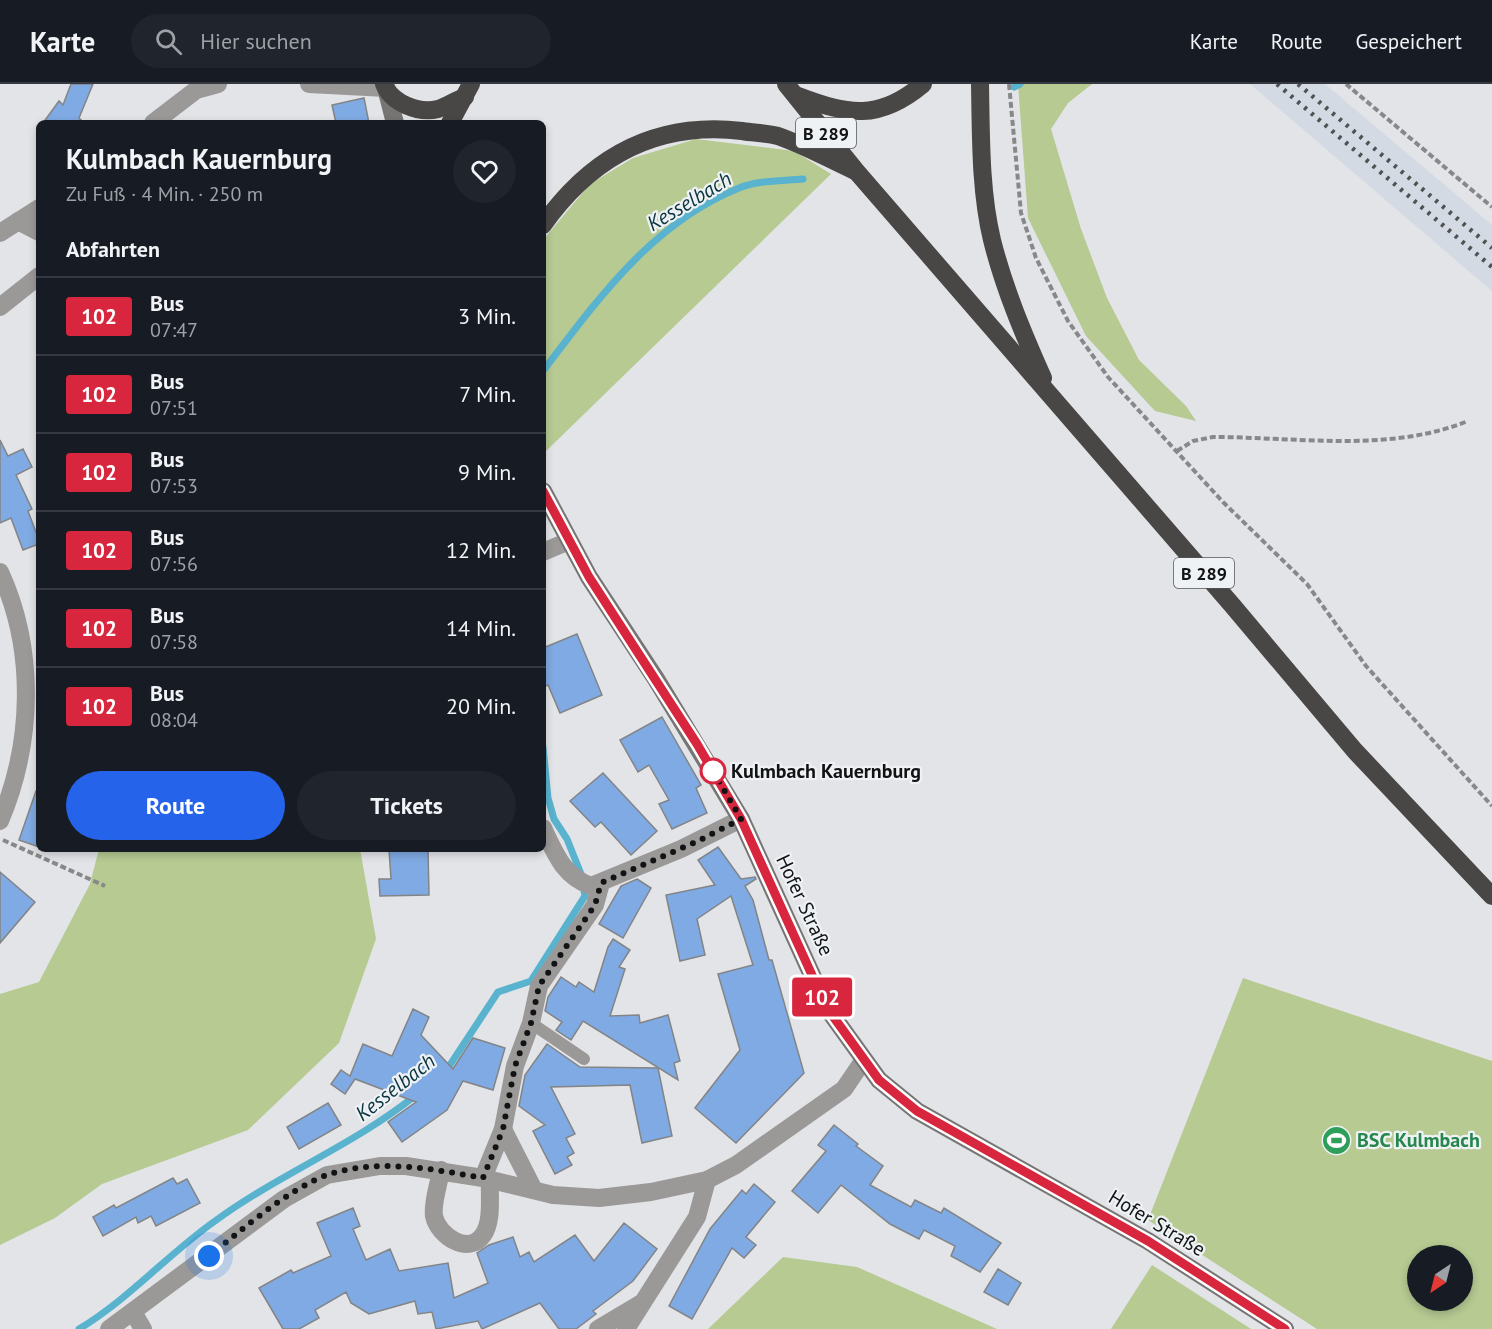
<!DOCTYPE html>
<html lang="de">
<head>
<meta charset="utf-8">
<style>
	body { margin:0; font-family:"PT Sans",sans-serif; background:#20242c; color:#f1f3f6; height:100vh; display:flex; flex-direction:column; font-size:22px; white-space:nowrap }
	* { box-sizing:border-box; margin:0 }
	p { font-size:20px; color:#9ea1a6 }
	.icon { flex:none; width:33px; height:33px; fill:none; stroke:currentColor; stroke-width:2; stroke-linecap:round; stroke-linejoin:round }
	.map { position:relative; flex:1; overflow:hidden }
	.side { position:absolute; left:36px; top:36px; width:510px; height:732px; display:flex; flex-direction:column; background:#171b24; border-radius:9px; box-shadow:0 3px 9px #0003 }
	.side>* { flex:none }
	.badge { padding:0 12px; border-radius:4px; font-size:21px; line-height:39px }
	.needle { width:39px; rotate:215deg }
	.fabs { position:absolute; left:1407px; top:1161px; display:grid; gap:12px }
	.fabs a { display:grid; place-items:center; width:66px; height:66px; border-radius:50%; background:#171b24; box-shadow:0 3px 9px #0003; font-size:30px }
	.you { position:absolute; width:30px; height:30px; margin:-15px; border:4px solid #fff; border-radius:50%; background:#1a73e8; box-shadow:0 0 0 9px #1a73e833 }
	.map>.badge { position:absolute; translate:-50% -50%; box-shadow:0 0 0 3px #fff }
	h2 { padding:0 30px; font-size:22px; line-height:54px }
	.round { display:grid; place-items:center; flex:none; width:63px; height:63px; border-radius:32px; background:#20242c }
	.summary { display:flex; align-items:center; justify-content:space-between; height:102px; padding:0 30px }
	h1 { font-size:28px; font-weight:600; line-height:45px }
	.primary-button { display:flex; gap:12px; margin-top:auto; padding:12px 30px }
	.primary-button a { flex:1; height:69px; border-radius:36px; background:#2563eb; color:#fff; font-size:24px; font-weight:600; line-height:69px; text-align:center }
	.primary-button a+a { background:#20242c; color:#f1f3f6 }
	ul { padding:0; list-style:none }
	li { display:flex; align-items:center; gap:18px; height:78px; padding:0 30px; border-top:2px solid #363941 }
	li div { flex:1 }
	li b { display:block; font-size:22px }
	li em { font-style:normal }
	li .badge { min-width:66px; font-weight:700; text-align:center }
	header { display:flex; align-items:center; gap:36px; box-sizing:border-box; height:84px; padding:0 30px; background:#171b24; border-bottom:2px solid #363941 }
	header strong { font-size:28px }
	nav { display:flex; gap:33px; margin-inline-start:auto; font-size:21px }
	.search { width:420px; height:54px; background:#20242c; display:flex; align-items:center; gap:15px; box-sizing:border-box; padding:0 21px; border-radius:33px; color:#9ea1a6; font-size:22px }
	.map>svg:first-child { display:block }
</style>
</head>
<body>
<header>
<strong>Karte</strong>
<div class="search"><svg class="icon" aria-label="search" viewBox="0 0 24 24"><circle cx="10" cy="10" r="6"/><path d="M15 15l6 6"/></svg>Hier suchen</div>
<nav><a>Karte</a><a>Route</a><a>Gespeichert</a></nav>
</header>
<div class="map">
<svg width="1492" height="1245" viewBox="0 0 1492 1245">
	<rect width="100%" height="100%" fill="#e2e4e7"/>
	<polygon fill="#d3dae3" points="1250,0 1325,0 1492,141 1492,207"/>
	<g fill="#b6ca92" fill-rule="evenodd">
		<polygon points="1018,0 1092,0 1068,19 1051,45 1081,145 1107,214 1139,276 1186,322 1196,337 1155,327 1086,252 1028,134"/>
		<polygon points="696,55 794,67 831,90 543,370 543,156 590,100 633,74"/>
		<polygon points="99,765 360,765 376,855 339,959 248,1046 102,1100 55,1134 0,1161 0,910 39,898 90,800"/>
		<path d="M1243,894L1492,977V1245H1317L1148,1136ZM1418,1172H1462V1216H1418Z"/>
		<polygon points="783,1173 857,1183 997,1245 708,1245"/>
		<polygon points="1152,1181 1251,1245 1111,1245"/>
	</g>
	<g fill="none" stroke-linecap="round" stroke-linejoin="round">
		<g stroke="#59b3ce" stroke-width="7">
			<polyline points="1014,3 1020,0"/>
			<path d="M543,287C598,215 652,139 739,104C758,96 783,97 803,95"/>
			<polyline points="446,987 498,908 531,897 585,812 581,790 567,755 554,735 548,714 543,663"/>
			<path d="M79,1245C129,1215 168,1170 215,1137C279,1090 354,1061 416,1011"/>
		</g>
	</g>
	<g fill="#80aae3" stroke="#828486" stroke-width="1.5">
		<polygon points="71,0 93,0 79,34 84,39 43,39 59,17 63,21"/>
		<polygon points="364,14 369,39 336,39 332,21"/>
		<polygon points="0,356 8,372 23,365 32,383 16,391 32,425 28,427 39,456 39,460 23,466 11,434 0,439"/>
		<polygon points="577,550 602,611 560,629 548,601 543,603 543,564"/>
		<polygon points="662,633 701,701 696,704 707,729 672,745 659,720 669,716 649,681 638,688 620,656"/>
		<polygon points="603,689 657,747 631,771 601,738 595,743 570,717"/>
		<polygon points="36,707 39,707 39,763 19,756"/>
		<polygon points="718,763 741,795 755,793 756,795 745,802 753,816 769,876 772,876 804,989 736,1059 695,1024 740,966 718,890 753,881 731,812 697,835 705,871 680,877 666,811 715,801 698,776"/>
		<polygon points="389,765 428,765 429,811 380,812 379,795 391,795"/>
		<polygon points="0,788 35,818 0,859"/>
		<polygon points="637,795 651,804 623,854 599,840 621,802"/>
		<polygon points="613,855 630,866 619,883 625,885 610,932 639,931 640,939 668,931 680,977 674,979 678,996 583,937 571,956 556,946 562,938 545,927 548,913 561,893 576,903 579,898 594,908 608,863"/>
		<polygon points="413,925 429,933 421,951 453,985 473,954 505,964 493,1006 463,997 447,1026 402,1058 388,1038 416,1018 355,995 345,1010 331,1000 341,986 350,992 363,960 392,972"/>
		<polygon points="547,960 580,983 658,984 672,1052 642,1059 630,1001 551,1003 575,1050 566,1054 574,1069 567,1073 572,1081 555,1090 533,1047 545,1041 519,1022 525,991"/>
		<polygon points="328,1019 341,1041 299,1065 287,1043"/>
		<polygon points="834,1041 858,1060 856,1062 883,1082 870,1101 911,1123 915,1116 941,1129 944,1124 1001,1159 980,1188 951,1172 955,1162 924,1146 919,1155 890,1140 841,1101 818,1129 792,1107 826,1067 818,1061"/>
		<polygon points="173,1094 177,1100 187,1095 200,1119 156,1142 151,1132 138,1139 136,1133 103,1152 93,1133 114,1121 116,1124"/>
		<polygon points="754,1100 775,1118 746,1153 756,1161 744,1174 732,1164 692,1235 669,1222 710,1145 742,1106 746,1110"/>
		<polygon points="353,1124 360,1142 353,1145 366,1176 390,1165 399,1187 448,1179 454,1214 488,1199 477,1169 489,1161 513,1153 520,1173 529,1168 534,1178 575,1151 594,1177 624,1139 657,1165 633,1197 593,1227 596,1230 576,1245 559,1245 540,1219 482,1245 478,1237 436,1245 432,1228 418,1230 415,1217 369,1230 351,1219 346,1208 315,1226 319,1234 299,1245 283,1245 259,1204 291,1186 293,1189 331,1172 317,1139"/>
		<polygon points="998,1185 1021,1199 1008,1221 984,1208"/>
	</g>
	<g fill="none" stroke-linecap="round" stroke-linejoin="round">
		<g stroke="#87888a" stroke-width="4" stroke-dasharray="6 3" stroke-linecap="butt">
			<polyline points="1009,0 1021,129 1036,174 1068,237 1108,293 1223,418 1307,500 1366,582 1492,722"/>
			<polyline points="1346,0 1492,123"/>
			<path d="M1177,367L1193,357L1213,353C1297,353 1389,369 1468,337"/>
			<polyline points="3,756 105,802"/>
		</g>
		<polyline stroke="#9b9998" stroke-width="12" points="531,939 584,975"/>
		<g stroke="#9b9998" stroke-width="18">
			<polyline points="309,0 386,4"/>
			<polyline points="153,39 196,6 218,0"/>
			<polyline points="18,137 39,148"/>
			<polyline points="0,149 39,124"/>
			<polyline points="0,223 39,192"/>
			<polyline points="543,468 569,457"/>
			<path d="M0,488C36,566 33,659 0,737"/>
			<path d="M543,744C555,769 563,792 591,802L681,765L741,735"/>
			<polyline points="503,1045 534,1106"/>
			<path d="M441,1086C439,1100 432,1119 434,1132C438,1152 469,1172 483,1151C493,1137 489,1112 490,1096"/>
			<polyline points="483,1094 503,1045 515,982 531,939 539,902 595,821 601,799"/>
			<polyline points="133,1228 143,1245"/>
			<polyline points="109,1245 284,1115 327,1091 380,1082 406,1082 483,1094 553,1111 599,1114 651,1108 707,1096 736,1081 844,1005 863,977"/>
			<polyline points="598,1245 640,1220"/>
			<polyline points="626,1245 697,1133 707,1096"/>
		</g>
		<g stroke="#777574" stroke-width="18">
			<polyline points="386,4 395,39"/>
			<polyline points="543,407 589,493 656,595 741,735 827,924 879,996 917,1027 1148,1157 1285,1245"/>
		</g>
		<g stroke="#494745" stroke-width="18">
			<path d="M384,0C391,19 419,30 438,25C447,22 456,16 465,13"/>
			<polyline points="786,0 856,87 1232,521 1355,667 1492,812"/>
			<path d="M980,0C981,51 980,106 992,156C1004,204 1023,249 1043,294"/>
			<path d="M798,12C848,31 879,37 923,0"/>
			<polyline points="450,39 471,0"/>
			<path d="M543,141C592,72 657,37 742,47C754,49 767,49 778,52C804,61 829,75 853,86"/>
		</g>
		<g stroke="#505152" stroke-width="4.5" stroke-dasharray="3 6" stroke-linecap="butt">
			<polyline points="1277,0 1492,183"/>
			<polyline points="1298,0 1492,164"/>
		</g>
	</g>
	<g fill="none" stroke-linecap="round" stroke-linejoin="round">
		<defs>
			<polyline id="line" points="543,407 589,493 697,660 741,735 827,924 879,996 917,1027 1148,1157 1285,1245"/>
		</defs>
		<use href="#line" stroke="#fff" stroke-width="14"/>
		<use href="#line" stroke="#d7263d" stroke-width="9"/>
		<path stroke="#121314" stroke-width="6" stroke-dasharray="0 10.8" d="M209,1172C242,1146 288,1105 327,1091C378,1074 432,1085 483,1094L503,1045L515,982L531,939L539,902L595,821L601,799L696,758L741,735L713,687"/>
	</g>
	<defs>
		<symbol id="stadium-disc" viewBox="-11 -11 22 22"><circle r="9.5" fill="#2e9e5b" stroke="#eff2f4"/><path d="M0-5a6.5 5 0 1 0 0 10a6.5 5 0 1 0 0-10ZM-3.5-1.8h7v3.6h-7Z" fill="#fff"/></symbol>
	</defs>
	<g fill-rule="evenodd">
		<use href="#stadium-disc" x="1320" y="1040" width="33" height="33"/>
	</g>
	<circle fill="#fff" stroke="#d7263d" stroke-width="3" cx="713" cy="687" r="12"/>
	<g text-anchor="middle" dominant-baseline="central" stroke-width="4.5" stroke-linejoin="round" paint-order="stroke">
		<g fill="#eff2f4" stroke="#545657" stroke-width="1.5">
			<rect x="796" y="34" width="60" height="30" rx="4.5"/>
			<rect x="1174" y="474" width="60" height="30" rx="4.5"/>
		</g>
		<g font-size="18" font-weight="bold" fill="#121314">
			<text x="826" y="49">B 289</text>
			<text x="1204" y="489">B 289</text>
		</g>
		<g font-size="20" font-weight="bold" fill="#121314" stroke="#eff2f4" text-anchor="start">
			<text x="731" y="687">Kulmbach Kauernburg</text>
		</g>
		<g font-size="20" fill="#121314" stroke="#eff2f4">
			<text transform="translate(805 821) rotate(65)">Hofer Straße</text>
			<text transform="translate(1157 1139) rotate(31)">Hofer Straße</text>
		</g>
		<g font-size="20" font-weight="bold" fill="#27864d" stroke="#eff2f4" text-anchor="start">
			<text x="1357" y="1056">BSC Kulmbach</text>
		</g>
		<g font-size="21" font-style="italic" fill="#093540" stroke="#eff2f4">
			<text transform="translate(689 117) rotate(-31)">Kesselbach</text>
			<text transform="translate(395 1003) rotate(-38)">Kesselbach</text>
		</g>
	</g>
</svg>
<div class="fabs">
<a><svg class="needle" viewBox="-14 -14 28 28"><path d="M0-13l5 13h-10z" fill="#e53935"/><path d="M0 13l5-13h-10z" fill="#9ea1a6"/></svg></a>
</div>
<div class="you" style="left:209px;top:1172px"></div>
<b class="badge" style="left:822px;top:913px;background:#d7263d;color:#fff">102</b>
<section class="side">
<div class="summary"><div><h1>Kulmbach Kauernburg</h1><p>Zu Fuß · 4 Min. · 250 m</p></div><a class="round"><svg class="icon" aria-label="heart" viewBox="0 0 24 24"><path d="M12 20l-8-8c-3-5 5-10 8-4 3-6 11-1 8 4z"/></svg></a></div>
<h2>Abfahrten</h2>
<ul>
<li><span class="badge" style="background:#d7263d;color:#fff">102</span><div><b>Bus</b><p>07:47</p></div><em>3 Min.</em></li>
<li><span class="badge" style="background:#d7263d;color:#fff">102</span><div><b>Bus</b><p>07:51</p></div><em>7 Min.</em></li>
<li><span class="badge" style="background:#d7263d;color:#fff">102</span><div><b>Bus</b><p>07:53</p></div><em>9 Min.</em></li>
<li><span class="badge" style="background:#d7263d;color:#fff">102</span><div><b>Bus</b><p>07:56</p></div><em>12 Min.</em></li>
<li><span class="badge" style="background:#d7263d;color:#fff">102</span><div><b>Bus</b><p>07:58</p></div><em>14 Min.</em></li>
<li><span class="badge" style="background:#d7263d;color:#fff">102</span><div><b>Bus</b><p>08:04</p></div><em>20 Min.</em></li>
</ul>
<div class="primary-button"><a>Route</a><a>Tickets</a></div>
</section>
</div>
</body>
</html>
